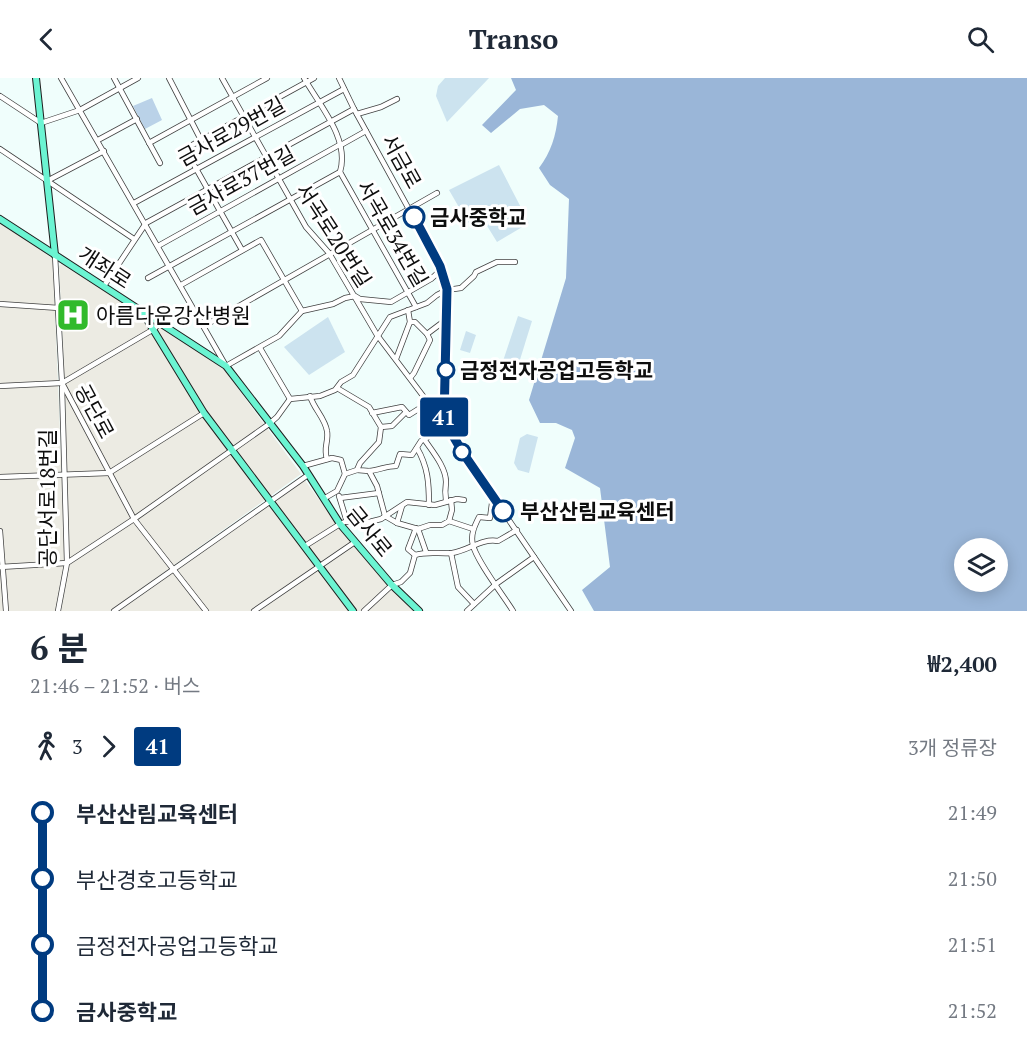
<!DOCTYPE html>
<html lang="ko">
<head>
<meta charset="utf-8">
<style>
	body { margin:0; font-family:"PT Serif","Noto Sans KR",serif; background:#f6f6f7; color:#1f2937; height:100vh; display:flex; flex-direction:column; font-size:22px; white-space:nowrap }
	* { box-sizing:border-box; margin:0 }
	p { font-size:20px; color:#747a83 }
	.icon { flex:none; width:33px; height:33px; fill:none; stroke:currentColor; stroke-width:2; stroke-linecap:round; stroke-linejoin:round }
	.map { position:relative; height:533px; overflow:hidden }
	.drawer { display:flex; flex-direction:column; background:#fff; flex:1 }
	.drawer>* { flex:none }
	.badge { padding:0 12px; border-radius:4px; font-size:21px; line-height:39px }
	.tools { position:absolute; left:954px; top:460px; display:grid; gap:12px }
	.tools a { display:grid; place-items:center; width:54px; height:54px; border-radius:50%; background:#fff; box-shadow:0 3px 15px #0003; font-size:30px }
	.map>.badge { position:absolute; translate:-50% -50%; box-shadow:0 0 0 3px #fff }
	.legs { display:flex; align-items:center; gap:9px; height:66px; padding:0 30px; font-size:20px }
	.legs p { margin-inline-start:auto }
	.summary { display:flex; align-items:center; justify-content:space-between; height:102px; padding:0 30px }
	h1 { font-size:33px; font-weight:700; line-height:45px }
	ul { padding:0 30px; list-style:none }
	li { display:flex; align-items:center; gap:21px; height:66px; font-size:22px }
	li i { display:grid; place-items:center; width:9px; height:100%; margin:0 8px; background:currentColor }
	li i::after { content:''; width:15px; height:15px; margin:-8px; border:4px solid; border-radius:50%; background:#fff }
	li p { margin-inline-start:auto }
	li:first-child i { background:linear-gradient(#0000 50%,currentColor 0) }
	li:last-child i { background:linear-gradient(currentColor 50%,#0000 0) }
	header { display:flex; justify-content:space-between; align-items:center; height:78px; padding:0 30px; background:#fff; font-size:27px; font-weight:700 }
	.map>svg:first-child { display:block }
</style>
</head>
<body>
<header><svg class="icon" aria-label="back" viewBox="0 0 24 24"><path d="M15 5l-7 7 7 7"/></svg>Transo<svg class="icon" aria-label="search" viewBox="0 0 24 24"><circle cx="10" cy="10" r="6"/><path d="M15 15l6 6"/></svg></header>
<div class="map">
<svg width="1027" height="533" viewBox="0 0 1027 533">
	<rect width="100%" height="100%" fill="#f0fefc"/>
	<g fill="#ecebe3">
		<polygon points="0,144 53,181 65,479 56,533 0,533"/>
		<polygon points="61,186 195,271 225,293 301,396 110,533 61,533 68,492 68,476 65,312 59,188"/>
		<polygon points="304,401 342,453 376,494 413,533 119,533"/>
	</g>
	<polygon fill="#bad2e8" points="152,20 162,42 145,51 133,28"/>
	<path fill="#9ab6d8" fill-rule="evenodd" d="M511,0H1027V533H594L582,512L610,489L600,410L565,390L575,360L572,352L556,345H540L529,322L566,200L569,121L550,107L539,90C551,74 556,58 558,38L544,27L520,31L491,55L482,47L516,12ZM964,471H998V504H964Z"/>
	<g fill="#cce3ef">
		<polygon points="445,0 489,0 447,44 436,18 438,8"/>
		<polygon points="499,87 529,145 497,164 481,138 468,145 449,112"/>
		<polygon points="518,238 532,243 518,288 503,283"/>
		<polygon points="328,239 345,274 309,297 284,269"/>
		<polygon points="466,253 476,257 470,275 460,272"/>
		<polygon points="527,356 538,359 529,395 518,392 514,385 520,360"/>
	</g>
	<g fill="none" stroke-linecap="round" stroke-linejoin="round">
		<defs>
			<g id="minor">
				<polyline points="61,0 226,288 279,258 302,233 333,226 345,220 355,218 360,221 391,224 431,201 441,192"/>
				<polyline points="114,0 160,85"/>
				<polyline points="169,0 201,62"/>
				<polyline points="222,0 306,149 329,175 377,257 439,339 444,342"/>
				<path d="M304,0C320,28 350,61 340,94L416,229"/>
				<polyline points="339,0 354,31 440,188 447,211 444,342 463,375 571,533"/>
				<polyline points="0,18 41,45 80,32 138,0"/>
				<polyline points="357,36 381,29 397,21"/>
				<polyline points="98,62 137,41"/>
				<polyline points="149,65 267,0"/>
				<polyline points="341,67 366,53"/>
				<polyline points="0,71 134,161"/>
				<polyline points="47,103 104,73"/>
				<polyline points="134,125 344,11"/>
				<polyline points="158,168 341,66"/>
				<polyline points="242,172 185,71 314,0"/>
				<polyline points="55,177 62,305 134,441 206,533"/>
				<polyline points="148,200 340,94"/>
				<polyline points="181,207 261,162 302,233"/>
				<polyline points="104,208 146,145 354,31"/>
				<polyline points="0,226 59,230"/>
				<polyline points="410,244 415,244 427,256 430,262 414,295 410,300"/>
				<polyline points="204,248 437,115"/>
				<polyline points="427,256 447,241"/>
				<polyline points="260,270 290,321"/>
				<polyline points="396,281 410,244 408,232"/>
				<polyline points="0,308 62,305 154,251 160,245"/>
				<polyline points="337,310 369,329 381,349 379,364 360,385 357,392 369,393 377,408 385,438 397,445 418,451 430,447 442,447 449,443 452,432 451,422"/>
				<path d="M310,318C314,331 325,340 327,353C329,363 323,370 327,381"/>
				<polyline points="372,335 402,329 409,337 428,325"/>
				<polyline points="381,349 392,348 406,334"/>
				<path d="M424,361C432,373 446,389 446,404C445,411 445,416 446,423"/>
				<path d="M417,370C428,389 429,405 429,427"/>
				<polyline points="303,388 332,380 341,382 345,396"/>
				<path d="M369,393C379,392 387,388 396,388L400,376L412,377L421,363L447,348"/>
				<polyline points="0,399 109,395 204,335"/>
				<polyline points="339,418 347,444"/>
				<polyline points="325,420 337,413 345,396 357,392"/>
				<polyline points="340,420 379,415"/>
				<path d="M496,422L492,425L490,440L479,439C475,447 470,457 473,467C476,482 503,517 513,533"/>
				<polyline points="449,443 473,451"/>
				<polyline points="397,445 402,428"/>
				<polyline points="418,451 426,474"/>
				<polyline points="0,453 6,533"/>
				<polyline points="305,468 340,446 352,441 369,444 381,441 407,424 435,427 457,421 464,422"/>
				<polyline points="451,475 458,509 474,526"/>
				<polyline points="415,477 408,471 416,450"/>
				<polyline points="0,489 67,485 134,441 269,346 277,339 290,321 320,318 335,312 341,304 353,297 390,239 427,225 437,217 447,212 461,210 474,198 476,194 497,184 515,184"/>
				<polyline points="58,533 67,485 62,309"/>
				<polyline points="114,533 308,397"/>
				<polyline points="254,533 355,464"/>
				<path d="M364,533L392,507L401,504L410,495L415,477C428,473 439,476 452,475C468,473 481,460 498,463L517,452"/>
				<polyline points="467,533 496,506 534,479"/>
			</g>
			<g id="major">
				<polyline points="36,0 55,177"/>
				<polyline points="0,141 226,288 303,388 340,446 391,506 419,533"/>
				<polyline points="143,235 204,335 353,533"/>
			</g>
		</defs>
		<use href="#minor" stroke="#414141" stroke-width="6"/>
		<use href="#major" stroke="#1f1f1f" stroke-width="8"/>
		<use href="#minor" stroke="#fff" stroke-width="4.5"/>
		<use href="#major" stroke="#6bf4d2" stroke-width="6"/>
	</g>
	<g fill="none" stroke-linecap="round" stroke-linejoin="round">
		<defs>
			<polyline id="line-1" points="414,139 440,188 447,211 444,342 463,375 503,433"/>
		</defs>
		<use href="#line-1" stroke="#fff" stroke-width="14"/>
		<use href="#line-1" stroke="#003b80" stroke-width="9"/>
	</g>
	<defs>
		<symbol id="hospital-square" viewBox="-11 -11 22 22"><rect x="-9" y="-9" width="18" height="18" rx="4" fill="#31ba2b" stroke="#fff"/><path d="M-5-5h3v3.5h4V-5h3V5h-3V1.5h-4V5h-3Z" fill="#fff"/></symbol>
	</defs>
	<g fill-rule="evenodd">
		<use href="#hospital-square" x="54" y="218" width="38" height="38"/>
	</g>
	<g fill="#fff" stroke="#003b80" stroke-width="3">
		<circle cx="414" cy="139" r="10"/>
		<circle cx="446" cy="292" r="8"/>
		<circle cx="462" cy="374" r="8"/>
		<circle cx="503" cy="433" r="10"/>
	</g>
	<g text-anchor="middle" dominant-baseline="central" stroke-width="6" stroke-linejoin="round" paint-order="stroke">
		<g font-size="21" fill="#0e0e0e" stroke="#fff">
			<text transform="translate(231 53) rotate(-29)">금사로29번길</text>
			<text transform="translate(402 83) rotate(61)">서금로</text>
			<text transform="translate(241 102) rotate(-29)">금사로37번길</text>
			<text transform="translate(393 155) rotate(60)">서곡로34번길</text>
			<text transform="translate(334 157) rotate(57)">서곡로20번길</text>
			<text transform="translate(105 189) rotate(33)">개좌로</text>
			<text transform="translate(95 333) rotate(62)">공단로</text>
			<text transform="translate(47 420) rotate(-90)">공단서로18번길</text>
			<text transform="translate(370 453) rotate(51)">금사로</text>
		</g>
		<g font-size="21" font-weight="bold" fill="#0e0e0e" stroke="#fff" text-anchor="start">
			<text x="430" y="139">금사중학교</text>
			<text x="460" y="292">금정전자공업고등학교</text>
			<text x="520" y="433">부산산림교육센터</text>
		</g>
		<g font-size="21" fill="#0e0e0e" stroke="#fff" text-anchor="start">
			<text x="96" y="237">아름다운강산병원</text>
		</g>
	</g>
</svg>
<div class="tools">
<a><svg class="icon" aria-label="layers" viewBox="0 0 24 24"><path d="M12 4l9 5-9 5-9-5zM3 14l9 5 9-5"/></svg></a>
</div>
<b class="badge" style="left:444px;top:339px;background:#003b80;color:#fff">41</b>
</div>
<section class="drawer">
<div class="summary"><div><h1>6 분</h1><p>21:46 – 21:52 · 버스</p></div><b>₩2,400</b></div>
<div class="legs"><svg class="icon" aria-label="walk" viewBox="0 0 24 24"><circle cx="13" cy="4" r="2"/><path d="M13 8l-2 6 4 7M11 14l-3 7M7 12l3-4h3l4 4"/></svg>3<svg class="icon" aria-label="forward" viewBox="0 0 24 24"><path d="M9 5l7 7-7 7"/></svg><b class="badge" style="background:#003b80;color:#fff">41</b><p>3개 정류장</p></div>
<ul>
<li><i style="color:#003b80"></i><b>부산산림교육센터</b><p>21:49</p></li>
<li><i style="color:#003b80"></i><span>부산경호고등학교</span><p>21:50</p></li>
<li><i style="color:#003b80"></i><span>금정전자공업고등학교</span><p>21:51</p></li>
<li><i style="color:#003b80"></i><b>금사중학교</b><p>21:52</p></li>
</ul>
</section>
</body>
</html>
